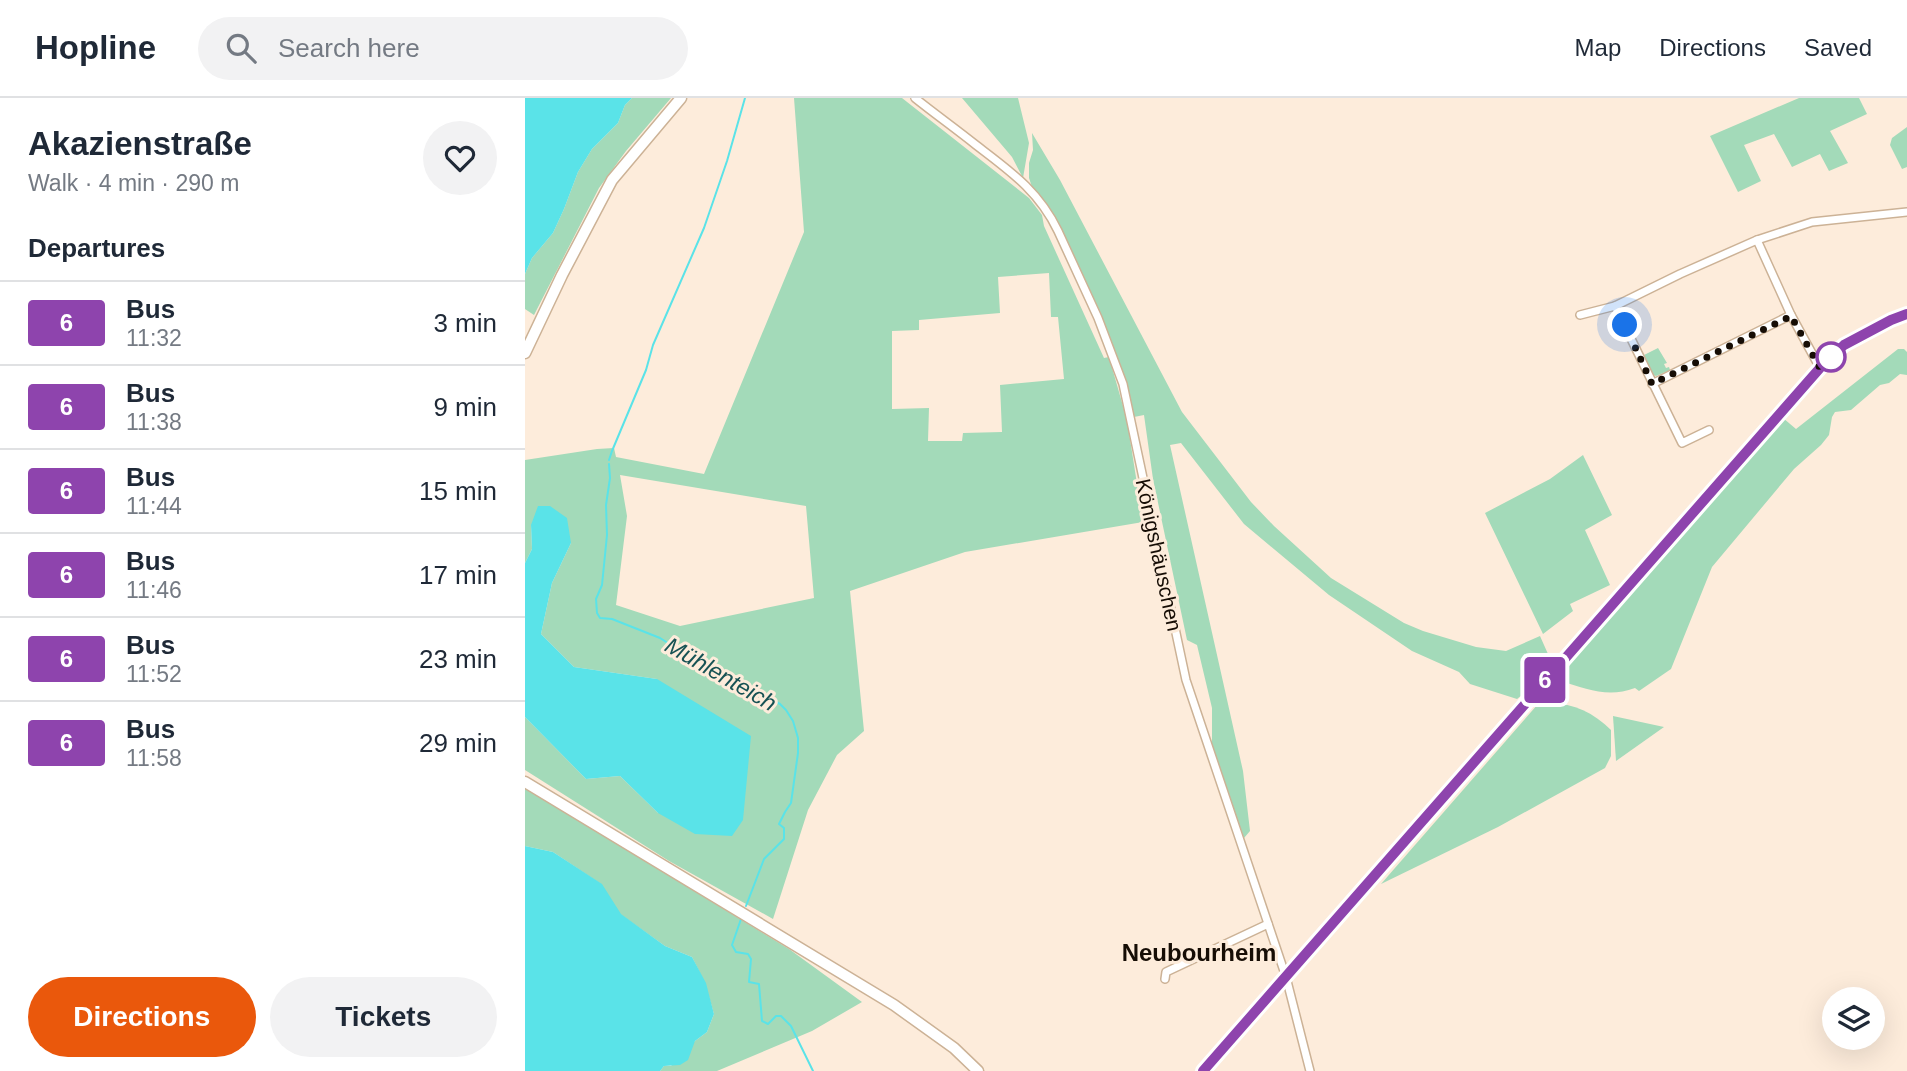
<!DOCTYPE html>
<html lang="en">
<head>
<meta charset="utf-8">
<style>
	body { margin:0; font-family:Helvetica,sans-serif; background:#f2f2f3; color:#1f2937; height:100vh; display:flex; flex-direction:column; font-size:26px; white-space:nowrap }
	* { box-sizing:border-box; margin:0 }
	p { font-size:23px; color:#747a83 }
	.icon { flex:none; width:38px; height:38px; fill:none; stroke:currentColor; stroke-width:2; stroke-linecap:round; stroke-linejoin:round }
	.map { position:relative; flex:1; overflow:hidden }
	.details { display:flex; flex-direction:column; background:#fff; width:525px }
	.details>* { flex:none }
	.badge { padding:0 14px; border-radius:5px; font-size:24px; line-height:46px }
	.tools { position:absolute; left:1297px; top:889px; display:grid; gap:14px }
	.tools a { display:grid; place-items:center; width:63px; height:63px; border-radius:50%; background:#fff; box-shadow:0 7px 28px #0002; font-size:35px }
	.you { position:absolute; width:35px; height:35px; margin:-18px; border:5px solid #fff; border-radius:50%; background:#1a73e8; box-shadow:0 0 0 10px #1a73e833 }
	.map>.badge { position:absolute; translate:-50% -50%; box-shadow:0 0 0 4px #fff }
	h2 { padding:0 28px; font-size:26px; line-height:63px }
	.round { display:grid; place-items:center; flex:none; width:74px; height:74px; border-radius:37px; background:#f2f2f3 }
	.headline { display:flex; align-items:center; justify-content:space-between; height:119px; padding:0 28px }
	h1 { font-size:33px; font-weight:700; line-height:52px }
	.action { display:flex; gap:14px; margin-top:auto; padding:14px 28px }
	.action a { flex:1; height:80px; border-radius:42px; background:#ea580c; color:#fff; font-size:28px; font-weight:700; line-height:80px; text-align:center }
	.action a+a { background:#f2f2f3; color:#1f2937 }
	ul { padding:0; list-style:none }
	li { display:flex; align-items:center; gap:21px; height:84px; padding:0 28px; border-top:2px solid #e0e1e3 }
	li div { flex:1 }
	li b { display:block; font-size:26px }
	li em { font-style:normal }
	li .badge { min-width:77px; font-weight:700; text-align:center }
	header { display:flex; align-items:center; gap:42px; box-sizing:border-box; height:98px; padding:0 35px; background:#fff; border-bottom:2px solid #e0e1e3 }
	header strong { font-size:33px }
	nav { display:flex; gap:38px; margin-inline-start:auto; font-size:24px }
	.search { width:490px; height:63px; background:#f2f2f3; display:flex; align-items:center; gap:18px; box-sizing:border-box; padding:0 24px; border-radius:38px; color:#747a83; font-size:26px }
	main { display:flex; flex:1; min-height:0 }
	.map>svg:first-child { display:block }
</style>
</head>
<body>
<header>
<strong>Hopline</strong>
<div class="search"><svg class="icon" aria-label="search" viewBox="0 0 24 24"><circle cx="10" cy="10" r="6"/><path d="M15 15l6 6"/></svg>Search here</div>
<nav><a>Map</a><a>Directions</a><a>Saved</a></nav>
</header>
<main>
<section class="details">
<div class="headline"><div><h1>Akazienstraße</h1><p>Walk · 4 min · 290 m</p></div><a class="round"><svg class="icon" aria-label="heart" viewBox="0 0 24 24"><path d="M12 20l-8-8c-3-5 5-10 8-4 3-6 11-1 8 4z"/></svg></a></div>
<h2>Departures</h2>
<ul>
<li><span class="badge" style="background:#8e44ad;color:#fff">6</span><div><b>Bus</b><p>11:32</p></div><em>3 min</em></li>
<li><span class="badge" style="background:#8e44ad;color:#fff">6</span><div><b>Bus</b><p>11:38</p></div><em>9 min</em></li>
<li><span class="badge" style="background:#8e44ad;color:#fff">6</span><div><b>Bus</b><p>11:44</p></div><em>15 min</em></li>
<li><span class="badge" style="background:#8e44ad;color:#fff">6</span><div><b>Bus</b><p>11:46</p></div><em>17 min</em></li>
<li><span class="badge" style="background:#8e44ad;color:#fff">6</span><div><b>Bus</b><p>11:52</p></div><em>23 min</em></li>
<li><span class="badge" style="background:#8e44ad;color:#fff">6</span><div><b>Bus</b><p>11:58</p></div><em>29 min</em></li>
</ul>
<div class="action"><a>Directions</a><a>Tickets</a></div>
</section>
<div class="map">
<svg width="1382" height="973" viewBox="0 0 1382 973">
	<rect width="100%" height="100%" fill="#fdecdb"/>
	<g fill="#a3dab9" fill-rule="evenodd">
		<polygon points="107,0 146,0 101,53 74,90 9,217 0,211 0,176 7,160 28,135 39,111 53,74 67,51 93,25 100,7"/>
		<path d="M269,0H377L504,100L517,117L519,128L579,260L584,259L602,322L618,424L440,454L325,493L339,633L312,657L283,712L248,821L144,763L0,672V619L61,681L95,678L133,715L132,581L49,569L16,536L27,485L46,445L6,427L7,451L0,465V362L72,351L89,350L91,359L179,376L279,134ZM524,175L526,219H533L539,281L475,287L477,334L438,335L437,343H403L404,310L367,311V233L394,232V222L475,215L473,179ZM95,377L281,408L289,500L155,528L91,507L102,418Z"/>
		<polygon points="437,0 493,0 504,45 498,80 487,59"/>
		<polygon points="1274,0 1334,0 1342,16 1305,33 1323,65 1304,73 1295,56 1267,69 1249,36 1219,47 1236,83 1213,94 1185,38"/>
		<polygon points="1382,29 1382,69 1377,71 1365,47 1367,40"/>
		<polygon points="507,35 535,82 657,314 726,404 749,428 806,480 879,525 898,533 951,549 981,553 1015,538 1027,565 1003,592 992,601 945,586 934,574 887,553 804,497 719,426 656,345 645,347 718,673 725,733 719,740 687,647 687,610 672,547 662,542 628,381 619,317 609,319 595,270 522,109 507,89 504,80 504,65 508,52"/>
		<polygon points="1133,250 1142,265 1139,266 1141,270 1144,269 1145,272 1131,278 1128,277 1119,257"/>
		<path d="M1373,251H1379L1382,254V277L1375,276L1364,285L1355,287L1326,312L1310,314L1307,319L1304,337L1296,347L1269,371L1187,469L1146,571L1114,593L1110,590C1083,600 1062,591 1035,583L1033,581V577L1258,320L1271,331Z"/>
		<polygon points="1058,357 1087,417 1060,432 1085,487 1045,506 1048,513 1018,536 960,415 1025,381"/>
		<path d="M1013,606C1042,602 1066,612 1086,632V658L1080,670L973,729L856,786Z"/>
		<polygon points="1088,618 1139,629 1091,663"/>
		<polygon points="0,687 78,737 264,851 337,904 287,933 192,973 135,973 139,968 146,968 170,943 182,934 189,916 180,885 167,859 140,848 95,816 76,786 28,754 0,748"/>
	</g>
	<g fill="#5ae3e8">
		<polygon points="0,0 107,0 100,7 93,25 67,51 53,74 39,111 28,135 7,160 0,176"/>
		<polygon points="13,408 25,408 42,420 46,445 27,485 16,536 49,569 132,581 226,638 218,722 207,738 170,736 133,715 95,678 61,681 0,619 0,465 7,451 6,427"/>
		<polygon points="0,748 28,754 77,786 96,816 140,848 167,859 181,885 189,916 182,934 170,943 163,962 155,967 139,968 135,973 0,973"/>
	</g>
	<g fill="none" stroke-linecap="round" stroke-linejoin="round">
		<g stroke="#5ae3e8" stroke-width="2">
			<polyline points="84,362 87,353 121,272 128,247 179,130 202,63 220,0"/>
			<polyline points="84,366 85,380 81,407 82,437 77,487 71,501 72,515 75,520 87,521 135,540 160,556 255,606 261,612 268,623 273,640 273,655 266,705 260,714 254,726 259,730 259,741 239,761 221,808"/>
			<polyline points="216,821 207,847 211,854 223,856 226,861 224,884 234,886 237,923 243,926 251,918 256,918 266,928 288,973"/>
		</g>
		<defs>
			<g id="minor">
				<path d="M390,0C410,16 431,31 451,47C485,73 514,93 533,133L573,220L598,286L661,582L761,879L785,973"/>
				<polyline points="1232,142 1266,217 1295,270"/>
				<polyline points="1090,208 1157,345 1184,332"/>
				<polyline points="1055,217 1090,208 1155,176 1232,142 1287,124 1382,114"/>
				<polyline points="1127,286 1266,217"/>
				<polyline points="640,881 641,874 743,826"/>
				<polyline points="678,973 1295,270 1319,247 1366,222 1382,216"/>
			</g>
			<g id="major">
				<polyline points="0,255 37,177 87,82 156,0"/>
				<polyline points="0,684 369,907 429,950 453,973"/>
			</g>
		</defs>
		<use href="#minor" stroke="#ccb296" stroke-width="10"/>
		<use href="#major" stroke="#ccb296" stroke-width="13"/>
		<use href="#minor" stroke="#fff" stroke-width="7"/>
		<use href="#major" stroke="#fff" stroke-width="10"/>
	</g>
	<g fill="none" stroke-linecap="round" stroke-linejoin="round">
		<defs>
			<polyline id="line" points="678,973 1295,270 1319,247 1366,222 1382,216"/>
		</defs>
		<use href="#line" stroke="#fff" stroke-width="16"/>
		<use href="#line" stroke="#8e44ad" stroke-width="10"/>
		<polyline stroke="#160d05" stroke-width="7" stroke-dasharray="0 12.6" points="1100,227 1127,286 1266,218 1295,270 1306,259"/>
	</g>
	<circle fill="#fff" stroke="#8e44ad" stroke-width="3.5" cx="1306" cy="259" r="14"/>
	<g text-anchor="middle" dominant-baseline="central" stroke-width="6" stroke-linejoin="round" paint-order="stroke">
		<g font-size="21" fill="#160d05" stroke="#fdecdb">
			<text transform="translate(634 457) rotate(78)">Königshäuschen</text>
		</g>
		<g font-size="23" font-style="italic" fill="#175254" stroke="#fdecdb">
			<text transform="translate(196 576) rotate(30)">Mühlenteich</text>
		</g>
		<g font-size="24" font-weight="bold" fill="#160d05" stroke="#fdecdb">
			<text x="674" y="854">Neubourheim</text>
		</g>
	</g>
</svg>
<div class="tools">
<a><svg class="icon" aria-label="layers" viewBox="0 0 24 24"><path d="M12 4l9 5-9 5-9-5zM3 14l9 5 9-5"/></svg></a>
</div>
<div class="you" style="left:1100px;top:227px"></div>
<b class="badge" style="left:1020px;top:582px;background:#8e44ad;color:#fff">6</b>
</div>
</main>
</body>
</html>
